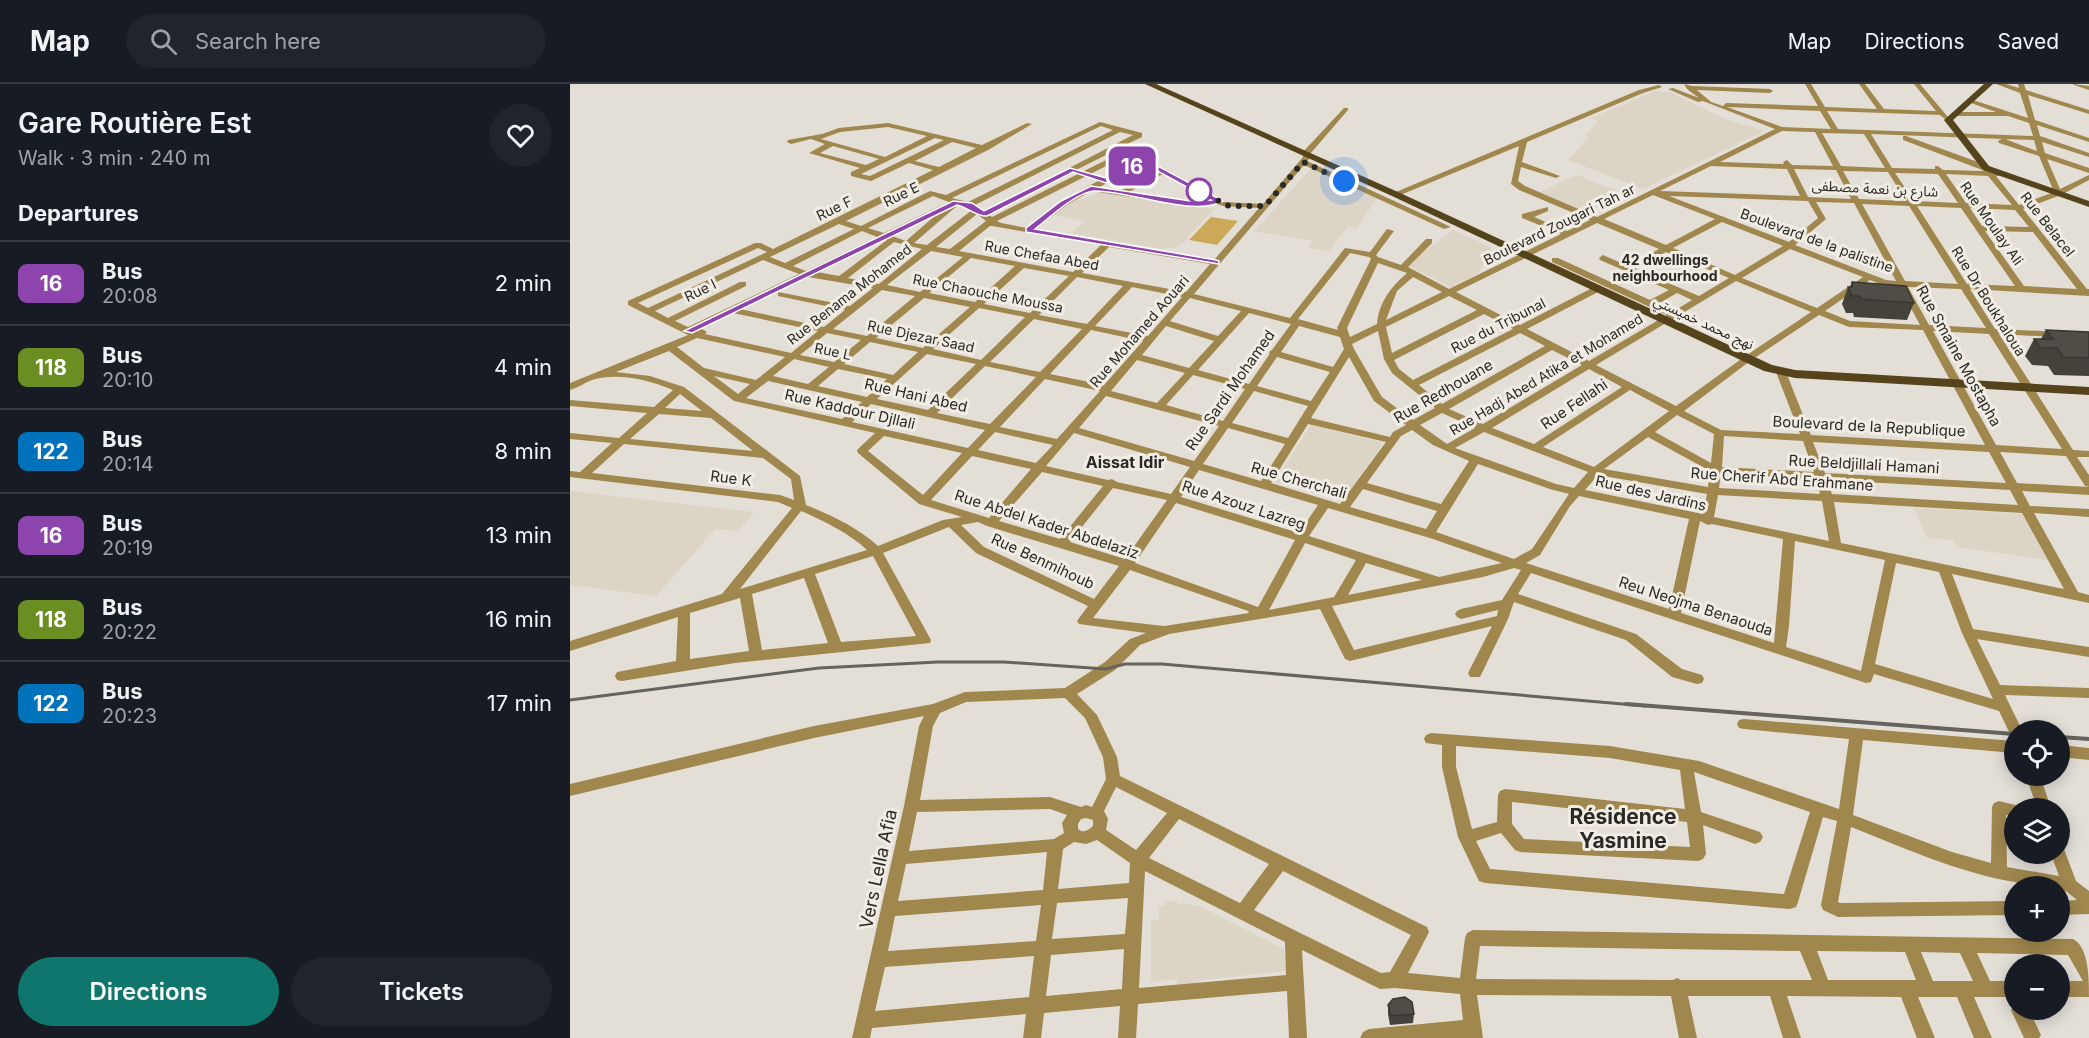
<!DOCTYPE html>
<html lang="en">
<head>
<meta charset="utf-8">
<style>
	body { margin:0; font-family:Inter,"Noto Sans Arabic",sans-serif; background:#20242c; color:#f1f3f6; height:100vh; display:flex; flex-direction:column; font-size:22px; white-space:nowrap }
	* { box-sizing:border-box; margin:0 }
	p { font-size:20px; color:#9ea1a6 }
	.icon { flex:none; width:33px; height:33px; fill:none; stroke:currentColor; stroke-width:2; stroke-linecap:round; stroke-linejoin:round }
	.map { position:relative; flex:1; overflow:hidden }
	.drawer { display:flex; flex-direction:column; background:#171b24; width:570px }
	.drawer>* { flex:none }
	.badge { padding:0 12px; border-radius:9px; font-size:21px; line-height:39px }
	.tools { position:absolute; left:1434px; top:636px; display:grid; gap:12px }
	.tools a { display:grid; place-items:center; width:66px; height:66px; border-radius:50%; background:#171b24; box-shadow:0 3px 15px #0003; font-size:30px }
	.you { position:absolute; width:30px; height:30px; margin:-15px; border:4px solid #fff; border-radius:50%; background:#1a73e8; box-shadow:0 0 0 9px #1a73e833 }
	.map>.badge { position:absolute; translate:-50% -50%; box-shadow:0 0 0 3px #fff }
	h2 { padding:0 18px; font-size:22px; line-height:54px }
	.round { display:grid; place-items:center; flex:none; width:63px; height:63px; border-radius:32px; background:#20242c }
	.summary { display:flex; align-items:center; justify-content:space-between; height:102px; padding:0 18px }
	h1 { font-size:28px; font-weight:600; line-height:45px }
	.primary-button { display:flex; gap:12px; margin-top:auto; padding:12px 18px }
	.primary-button a { flex:1; height:69px; border-radius:36px; background:#0f766e; color:#fff; font-size:24px; font-weight:600; line-height:69px; text-align:center }
	.primary-button a+a { background:#20242c; color:#f1f3f6 }
	ul { padding:0; list-style:none }
	li { display:flex; align-items:center; gap:18px; height:84px; padding:0 18px; border-top:2px solid #363941 }
	li div { flex:1 }
	li b { display:block; font-size:22px }
	li em { font-style:normal }
	li .badge { min-width:66px; font-weight:700; text-align:center }
	header { display:flex; align-items:center; gap:36px; box-sizing:border-box; height:84px; padding:0 30px; background:#171b24; border-bottom:2px solid #363941 }
	header strong { font-size:28px }
	nav { display:flex; gap:33px; margin-inline-start:auto; font-size:21px }
	.search { width:420px; height:54px; background:#20242c; display:flex; align-items:center; gap:15px; box-sizing:border-box; padding:0 21px; border-radius:33px; color:#9ea1a6; font-size:22px }
	main { display:flex; flex:1; min-height:0 }
	.map>svg:first-child { display:block }
</style>
</head>
<body>
<header>
<strong>Map</strong>
<div class="search"><svg class="icon" aria-label="search" viewBox="0 0 24 24"><circle cx="10" cy="10" r="6"/><path d="M15 15l6 6"/></svg>Search here</div>
<nav><a>Map</a><a>Directions</a><a>Saved</a></nav>
</header>
<main>
<section class="drawer">
<div class="summary"><div><h1>Gare Routière Est</h1><p>Walk · 3 min · 240 m</p></div><a class="round"><svg class="icon" aria-label="heart" viewBox="0 0 24 24"><path d="M12 20l-8-8c-3-5 5-10 8-4 3-6 11-1 8 4z"/></svg></a></div>
<h2>Departures</h2>
<ul>
<li><span class="badge" style="background:#8e44ad;color:#fff">16</span><div><b>Bus</b><p>20:08</p></div><em>2 min</em></li>
<li><span class="badge" style="background:#6b8e23;color:#fff">118</span><div><b>Bus</b><p>20:10</p></div><em>4 min</em></li>
<li><span class="badge" style="background:#0072bc;color:#fff">122</span><div><b>Bus</b><p>20:14</p></div><em>8 min</em></li>
<li><span class="badge" style="background:#8e44ad;color:#fff">16</span><div><b>Bus</b><p>20:19</p></div><em>13 min</em></li>
<li><span class="badge" style="background:#6b8e23;color:#fff">118</span><div><b>Bus</b><p>20:22</p></div><em>16 min</em></li>
<li><span class="badge" style="background:#0072bc;color:#fff">122</span><div><b>Bus</b><p>20:23</p></div><em>17 min</em></li>
</ul>
<div class="primary-button"><a>Directions</a><a>Tickets</a></div>
</section>
<div class="map">
<svg width="1519" height="954" viewBox="0 0 1519 954">
	<rect width="100%" height="100%" fill="#e3dfd7"/>
	<g fill="#dcd5c6">
		<polygon points="1085,7 1100,8 1153,34 1194,47 1073,105 998,76 1019,53 1016,51 1028,37 1021,34"/>
		<polygon points="740,86 746,86 807,114 787,144 778,143 759,167 738,164 743,157 684,147"/>
		<polygon points="1007,91 1052,109 1015,128 968,109"/>
		<polygon points="532,108 644,125 609,163 592,165 502,149 515,137 483,131 496,120"/>
		<polygon points="883,146 921,163 909,189 881,203 837,181"/>
		<polygon points="741,341 813,359 772,417 704,398"/>
		<polygon points="0,407 184,428 168,447 145,445 86,512 0,501"/>
		<polygon points="1344,424 1452,430 1478,476 1387,463 1383,456 1357,454"/>
		<polygon points="607,816 607,820 616,819 629,822 714,865 716,887 629,896 629,901 607,904 607,895 581,898 581,837 589,836 589,822 595,821 596,818"/>
	</g>
	<polygon fill="#cba958" points="641,133 668,137 647,161 619,156"/>
	<g fill="none" stroke-linecap="round" stroke-linejoin="round">
		<g fill="#a0874e" fill-rule="evenodd">
			<path d="M1114,0L1122,2L1200,5L1203,7L1200,9L1127,6L1141,18L1153,22L1156,19L1248,22L1235,0H1241L1255,23L1307,25L1289,0H1295L1314,25L1366,27L1344,0H1350L1378,33L1375,35L1370,31L1257,27L1268,45L1463,52L1459,39L1438,32H1384L1381,30L1384,28H1426L1398,18V16L1400,15L1458,34L1450,9L1426,0H1436L1449,4L1448,0H1454L1456,6L1519,26V30L1458,11L1465,36L1519,54V58L1467,41L1470,52L1519,69V73L1472,58L1475,69L1519,84V89L1477,75L1490,105L1519,91V96L1491,111L1453,125L1517,205H1519V212L1400,205L1425,245L1519,249V255L1429,250L1503,366L1519,367V373H1507L1519,391V411L1452,407L1460,422L1519,425V433L1464,429L1508,508L1519,511V519L1382,490L1403,545L1519,563V573L1407,555L1430,601L1519,604V614L1435,611L1452,646H1444V651L1440,650L1429,627L1304,590L1301,598L1296,599L961,489L948,510L1066,550L1112,585L1132,591L1134,595L1132,599L1127,600L1102,593L1056,556L944,518L938,535L912,589L910,593H900L898,589L922,542L780,577L775,575L750,525L599,550L570,561L545,586L507,610L527,631L547,673L550,692L857,843L859,848L838,889L890,894L895,854L897,849L903,846L1503,855C1519,863 1519,895 1519,913H1490V897H1513L1498,871L1407,869L1420,897H1444V913H1404L1422,954H1404L1387,913H1348L1365,954H1347L1331,913L1217,912L1231,954H1213L1200,912H1118L1127,954H1109L1101,912L907,911L913,954H790L793,948L799,945L893,936L890,910L825,904L810,905L732,866L737,954H719L717,907L568,920L566,954H548L550,922L474,929L471,954H453L456,930L302,944L300,954H282L334,722L349,642L354,632L244,654L0,712V700L244,642L363,620L395,608L495,604L535,578L560,555L576,549L509,540L507,537L518,522L406,469L379,443L313,469L361,556L360,559L165,579L52,597L47,596L45,592L47,588L52,587L106,577L108,533L0,567V557L152,510L222,424L208,418L0,393V387L10,388L42,359L0,355V349L49,354L77,329L0,322V316L84,323L103,306C80,296 47,288 22,296C14,299 8,304 0,306V299L118,251L58,221V217L185,159H191L203,165L363,86L339,79L301,97L281,92V88L290,84L239,69L255,60L241,55L221,60L217,58L218,56L252,50L269,44L318,39L412,61L457,39L462,40L418,66L276,137L291,142L360,107L376,111L530,38L572,49V53L553,62L655,118L693,120L733,73L732,69L774,24H778V26L740,70L742,72L737,77L881,143L874,145L734,81L624,210L720,234L775,164L800,168L817,145L824,147L806,171L808,173L831,181L856,155H862V159L838,183L879,205L991,150L952,134V130L978,123V127L964,133L997,147L1020,136L949,106L941,100L949,62L828,112L821,110L1069,6L1089,1L1092,3L1073,9L957,58L952,78L990,92L986,94L951,83L948,97L955,102L1027,133L1205,45L1133,17L1128,18L1098,5L1103,4L1129,14L1117,5ZM1157,23L1250,27L1261,45L1212,43ZM531,42L543,46L398,118L382,114ZM318,43L357,52L315,73L251,55L270,48ZM1212,47L1245,48L1263,82L1222,81L1217,76L1213,78L1214,80L1150,78ZM550,48L563,51L414,128L405,121ZM1252,49L1294,50L1315,84L1271,82ZM1301,50L1432,55L1428,57L1429,59L1469,72L1484,108L1449,121L1426,92H1437V88L1423,87L1419,82L1336,52H1333V56L1415,87L1373,86L1368,82H1365V85L1322,84ZM365,54L374,56L300,92L291,90ZM1432,55L1464,56L1467,67L1435,55ZM382,58L406,64L369,83L345,77ZM263,62L309,75L296,81L250,69ZM548,65L552,68L422,133L418,130ZM558,71L567,76L491,117L457,144L431,139L427,137ZM573,79L587,87L550,107L528,104ZM1141,82L1217,85L1230,112L1090,107ZM1224,85L1266,86L1281,115L1238,113ZM1273,87L1318,88L1336,117L1289,115ZM1325,89L1368,90L1388,119L1344,117ZM593,90L640,116L627,119L559,108ZM1376,90L1418,92L1442,121L1396,119ZM521,107L627,123L647,120L653,122L689,124L644,176L465,145L497,121ZM1083,111L1145,135L1096,161L1034,135ZM363,112L379,118L314,149L298,144ZM1099,112L1238,117L1248,134L1219,158ZM1246,118L1284,119L1326,197L1316,196L1225,161L1256,135ZM1292,120L1339,122L1388,200L1335,197ZM388,121L402,126L357,161L344,159ZM1347,122L1391,124L1445,202L1397,200ZM1400,124L1445,126L1459,143L1412,142ZM367,130L336,157L322,152ZM407,130L416,137L380,165L366,163ZM1152,138L1213,162L1165,191L1103,164ZM1027,139L1089,165L1058,182L1033,171L1029,174L1030,176L1099,206L1080,216L988,174H982V178L1097,231L1019,277L957,245L1030,207V203H1024L950,241L886,208ZM269,140L284,145L215,179L200,173ZM420,142H422L531,161L503,188L389,167ZM292,147L307,153L236,187L223,182ZM1415,147L1463,148L1507,205L1454,202ZM315,155L317,156L269,192L247,188ZM324,158L352,165L309,200L278,194ZM539,163L640,180L616,208L512,189ZM188,164L197,168L78,224L68,219ZM1220,165L1293,193L1247,224L1172,194ZM361,167L393,173L350,208L317,201ZM1096,168L1159,194L1129,212L1065,185ZM780,169L799,173L801,175L767,244L768,246L728,235ZM401,174L445,182L405,218L359,209ZM193,176L229,190L118,243L105,237L176,202V198H170L98,234L85,227ZM808,179L837,189C821,203 809,218 807,240L780,253L777,244ZM454,184L499,192L460,229L414,220ZM238,193L303,204L280,222L208,208V212L275,226L254,243L170,225ZM507,193L553,202L517,240L469,231ZM843,193L872,208L816,236L827,207ZM1300,196L1315,202H1329L1350,241L1280,237L1255,227ZM1166,197L1241,228L1174,273L1106,322L1026,281ZM562,203L612,213L578,252L525,242ZM1338,203L1391,205L1416,244L1359,241ZM312,206L345,212L297,252L263,245ZM1107,209L1122,216L1104,227L1088,220ZM879,212L907,226L822,269L816,243ZM354,214L400,223L353,264L306,254ZM620,214L671,227L648,252L600,237ZM409,224L455,233L411,276L363,265ZM163,229L248,247L221,269L135,250L137,248L132,245L125,247ZM679,229L721,240L702,266L700,267L699,271L679,300L628,286ZM914,230L943,245L843,296L829,285L824,276ZM1249,231L1279,243L1353,246L1415,361L1241,351L1216,288L1211,285L1206,288L1230,350L1151,346L1114,327L1180,277ZM464,235L512,245L470,288L420,278ZM596,242L644,257L619,284L572,271ZM729,242L770,253L774,265L763,283L711,268ZM521,246L573,257L534,301L480,290ZM808,247L814,275L822,289L865,324L843,336L812,313L784,265L782,260ZM1363,247L1419,250L1492,365L1426,361ZM257,249L291,256L264,278L230,271ZM950,249L975,262L872,320L849,301ZM127,254L215,273L186,296L134,284L107,263ZM300,258L348,268L323,291L274,280ZM982,266L1012,281L913,340L879,325ZM99,267L164,317L305,349L288,365L287,367L288,369L349,420L392,433L373,436L308,462C287,443 261,431 236,421L230,392L114,303L80,292L46,288ZM357,270L406,280L358,326L307,315ZM707,273L760,288L741,317L687,302ZM779,273L804,317L836,341L823,348L820,353L741,334ZM224,275L259,283L238,300L203,292ZM567,276L615,289L587,319L541,307ZM415,282L466,293L420,340L367,329ZM268,285L317,295L297,313L248,302ZM1019,285L1052,303L964,360L922,344ZM623,291L675,305L653,337L596,321ZM144,292L180,300L168,310ZM475,295L530,307L487,355L430,343ZM198,297L292,318L272,335L176,314ZM1060,306L1099,327L1024,383L973,363ZM684,307L738,322L718,354L662,339ZM110,310L132,327L95,324ZM536,312L649,342L624,377L509,344ZM301,320L415,346L398,364L282,338ZM872,329L905,344L877,360L850,341ZM89,330L141,334L183,367L60,355ZM1107,331L1144,350L1141,379L1085,348ZM738,340L816,358L770,420L701,399ZM658,344L715,360L691,397L633,380ZM842,346L863,361L899,377L871,420L797,399L831,352ZM425,348L483,361L466,379L408,366ZM914,348L1018,388L1004,404L986,400L885,364ZM504,349L620,383L601,410L547,398L542,395L538,396L476,382ZM314,352L392,369L353,411L298,367ZM1154,352L1233,357L1244,388L1152,383ZM1078,353L1140,387L1138,403L1034,385ZM1243,358L1419,368L1436,399L1255,389ZM54,360L193,374L221,395L224,416L210,411L22,389ZM1430,368L1496,372L1515,402L1519,403L1447,399ZM402,372L461,385L419,434L361,416ZM908,380L980,405L999,410L962,465L944,475L866,448ZM629,386L748,421L729,449L611,413ZM472,388L533,402L490,455L429,437ZM1151,390L1246,395L1250,410L1149,404ZM1028,391L1137,410L1133,430L1015,406ZM1257,396L1440,406L1448,421L1262,410ZM543,404L597,416L555,475L500,458ZM793,405L867,427L856,445L780,423ZM1148,411L1252,417L1259,457L1144,433ZM1009,412L1119,435L1099,525L956,479L970,471L1000,422ZM1264,418L1452,429L1494,505L1271,459ZM606,419L725,456L688,523L565,479ZM758,424L860,454L932,479L869,493L739,452ZM231,427C254,437 279,449 297,466L170,505ZM1130,437L1138,441L1142,440L1213,455L1204,559L1111,529ZM408,438L417,442L549,482L524,515L414,463L391,441ZM1225,457L1315,476L1291,587L1216,563L1219,542ZM735,459L786,476L764,513L699,526ZM303,472L346,552L271,558L245,490ZM796,479L852,496L778,511ZM1326,479L1369,488L1392,549L1423,615L1305,580ZM944,484L951,486L932,516L891,525L887,527L885,530L887,533L891,535L928,526L927,532L784,566L762,522L913,493ZM560,486L678,527L679,529L594,542L523,534ZM234,494L258,559L192,566L182,510ZM170,514L179,567L120,575V529ZM495,614L515,634L533,673L536,695L522,723L516,721L511,723L480,713L350,716L363,642L370,629L396,618ZM546,703L597,729L566,766L536,746L538,735L534,727ZM480,725L497,731L492,739L494,749L484,755L339,767L347,728ZM516,734L523,736V742C518,746 514,750 508,745V740L511,735ZM609,735L699,780L670,819L579,774ZM527,756L560,779L559,799L488,805L493,765L504,758L516,760ZM477,768L473,806L328,817L336,780ZM575,787L715,858L716,891L569,904ZM713,787L841,851L820,888L811,889L684,826ZM558,814L555,850L482,855L487,819ZM471,821L466,857L318,867L325,832ZM910,862L1230,867L1242,896H1111L1107,894L1103,896L906,895ZM554,865L552,905L476,912L481,871ZM1247,867L1335,868L1346,896H1258ZM1351,868L1390,869L1403,897H1363ZM464,872L459,913L305,927L315,883Z"/>
			<polygon points="1503,0 1519,2 1519,6 1504,1"/>
			<path d="M1174,635L1444,657V669L1293,656L1283,731L1382,768L1421,779L1422,723L1424,719L1429,717L1449,722L1451,724H1444V732L1436,731L1437,783L1489,792L1481,770H1490V763L1494,765L1506,797L1519,807V830L1490,831V817L1507,816L1496,807L1490,806V802C1417,802 1347,769 1281,743L1268,818L1270,819L1444,817V831L1268,833L1253,826L1251,821L1267,737L1253,733L1228,818L1226,823L1220,825L915,799L909,797L888,753L872,683V661L856,659L854,655L856,651L861,649L1040,662L1129,677L1269,725L1279,655L1174,645L1169,644L1167,640L1169,636ZM886,662L1040,674L1110,686L1115,725L935,705L930,707L928,711L927,738L902,745L886,683ZM1124,688L1240,728L1214,810L920,785L906,757L931,749L945,766L950,768L1128,777L1133,775L1136,770L1133,741L1185,760L1190,758L1193,753L1190,748L1131,728ZM942,718L1117,738L1120,763L954,755L942,740Z"/>
			<polygon points="1490,661 1519,664 1519,676 1490,673"/>
			<polygon points="1456,692 1470,692 1481,724 1467,724"/>
			<polygon points="1444,920 1444,926 1459,926 1471,951 1469,954 1454,954 1441,926"/>
		</g>
		<g fill="#54431b" fill-rule="evenodd">
			<polygon points="575,0 586,0 828,108 1202,281 1225,286 1519,303 1519,311 1225,294 1194,287 822,112"/>
			<polygon points="1414,0 1423,0 1383,36 1419,82 1519,117 1519,123 1413,86 1374,36"/>
		</g>
		<polyline stroke="#65635d" stroke-width="3" points="0,616 249,584 368,578 434,578 536,585 555,580 592,580 1076,622"/>
		<g stroke="#65635d" stroke-width="4">
			<polyline points="1056,620 1444,650"/>
			<polyline points="1490,653 1519,655"/>
		</g>
	</g>
	<g fill="#45423c">
		<polygon points="1282,198 1344,219 1337,236 1284,233 1283,229 1276,229 1272,220 1278,203 1280,203"/>
		<polygon points="1476,246 1519,248 1519,292 1484,291 1478,282 1462,281 1455,272 1464,255 1471,255"/>
		<polygon points="818,921 844,930 843,939 820,941 818,930"/>
	</g>
	<g fill="#504d46" stroke="#383631" stroke-width="1.5">
		<polygon points="1282,198 1336,202 1344,219 1291,215 1289,212 1282,212 1278,203 1282,203"/>
		<polygon points="1476,246 1519,248 1519,274 1493,273 1487,264 1470,264 1464,255 1483,255"/>
		<polygon points="835,913 842,918 844,930 821,932 818,921 823,915"/>
	</g>
	<path fill="#8e44ad" stroke="#fff" stroke-width="1.5" d="M573,74L653,117C625,134 557,106 524,107C507,108 479,134 465,145L646,176L649,177V180L456,148V144L491,117L521,102L627,118L641,116L573,79L536,99L503,88L417,132C407,133 397,123 387,121L122,249L114,247L383,117L402,119L414,127L500,84L536,94Z"/>
	<g fill="none" stroke-linecap="round" stroke-linejoin="round">
		<polyline stroke="#2a2925" stroke-width="6" stroke-dasharray="0 10.8" points="629,107 659,122 695,122 733,78 774,97"/>
	</g>
	<circle fill="#fff" stroke="#8e44ad" stroke-width="3" cx="629" cy="107" r="12"/>
	<g text-anchor="middle" dominant-baseline="central" stroke-width="6" stroke-linejoin="round" paint-order="stroke">
		<g font-size="14" fill="#2a2925" stroke="#f1ede4">
			<text transform="translate(1305 104) rotate(3)">شارع بن نعمة مصطفى</text>
			<text transform="translate(331 110) rotate(-26)">Rue E</text>
			<text transform="translate(264 124) rotate(-26)">Rue F</text>
			<text transform="translate(1422 139) rotate(55)">Rue Moulay Ali</text>
			<text transform="translate(989 140) rotate(-26)">Boulevard Zougari Tah ar</text>
			<text transform="translate(1478 140) rotate(52)">Rue Belacel</text>
			<text transform="translate(1247 156) rotate(20)">Boulevard de la palistine</text>
			<text transform="translate(472 171) rotate(10)">Rue Chefaa Abed</text>
			<text transform="translate(130 206) rotate(-26)">Rue I</text>
			<text transform="translate(418 209) rotate(11)">Rue Chaouche Moussa</text>
			<text transform="translate(279 210) rotate(-38)">Rue Benama Mohamed</text>
			<text transform="translate(1419 217) rotate(58)">Rue Dr Boukhaloua</text>
			<text transform="translate(1134 238) rotate(25)">نهج محمد خميستي</text>
			<text transform="translate(928 241) rotate(-27)">Rue du Tribunal</text>
			<text transform="translate(569 247) rotate(-49)">Rue Mohamed Aouari</text>
			<text transform="translate(351 252) rotate(12)">Rue Djezar Saad</text>
			<text transform="translate(263 267) rotate(12)">Rue L</text>
			<text transform="translate(976 290) rotate(-31)">Rue Hadj Abed Atika et Mohamed</text>
		</g>
		<g font-size="14" font-weight="bold" fill="#2a2925" stroke="#f1ede4">
			<text x="1095" y="175">42 dwellings<tspan x="1095" dy="16">neighbourhood</tspan></text>
		</g>
		<g font-size="15" fill="#2a2925" stroke="#f1ede4">
			<text transform="translate(1389 272) rotate(61)">Rue Smaine Mostapha</text>
			<text transform="translate(660 306) rotate(-55)">Rue Sardi Mohamed</text>
			<text transform="translate(873 307) rotate(-30)">Rue Redhouane</text>
			<text transform="translate(346 311) rotate(13)">Rue Hani Abed</text>
			<text transform="translate(1004 320) rotate(-34)">Rue Fellahi</text>
			<text transform="translate(280 325) rotate(13)">Rue Kaddour Djllali</text>
			<text transform="translate(1299 342) rotate(3)">Boulevard de la Republique</text>
			<text transform="translate(1294 380) rotate(3)">Rue Beldjillali Hamani</text>
			<text transform="translate(161 394) rotate(7)">Rue K</text>
			<text transform="translate(1212 395) rotate(4)">Rue Cherif Abd Erahmane</text>
			<text transform="translate(729 396) rotate(16)">Rue Cherchali</text>
			<text transform="translate(1081 409) rotate(13)">Rue des Jardins</text>
			<text transform="translate(674 421) rotate(18)">Rue Azouz Lazreg</text>
			<text transform="translate(477 440) rotate(18)">Rue Abdel Kader Abdelaziz</text>
			<text transform="translate(473 477) rotate(25)">Rue Benmihoub</text>
			<text transform="translate(1126 522) rotate(18)">Reu Neojma Benaouda</text>
		</g>
		<g font-size="16" font-weight="bold" fill="#2a2925" stroke="#f1ede4">
			<text x="555" y="378">Aissat Idir</text>
		</g>
		<g font-size="18" fill="#2a2925" stroke="#f1ede4">
			<text transform="translate(308 785) rotate(-78)">Vers Lella Afia</text>
		</g>
		<g font-size="21" font-weight="bold" fill="#2a2925" stroke="#f1ede4">
			<text x="1053" y="732">Résidence<tspan x="1053" dy="24">Yasmine</tspan></text>
		</g>
	</g>
</svg>
<div class="tools">
<a><svg class="icon" aria-label="locate" viewBox="0 0 24 24"><circle cx="12" cy="12" r="6"/><path d="M12 2v4M12 18v4M2 12h4M18 12h4"/></svg></a>
<a><svg class="icon" aria-label="layers" viewBox="0 0 24 24"><path d="M12 4l9 5-9 5-9-5zM3 14l9 5 9-5"/></svg></a>
<a>+</a>
<a>−</a>
</div>
<div class="you" style="left:774px;top:97px"></div>
<b class="badge" style="left:562px;top:82px;background:#8e44ad;color:#fff">16</b>
</div>
</main>
</body>
</html>
